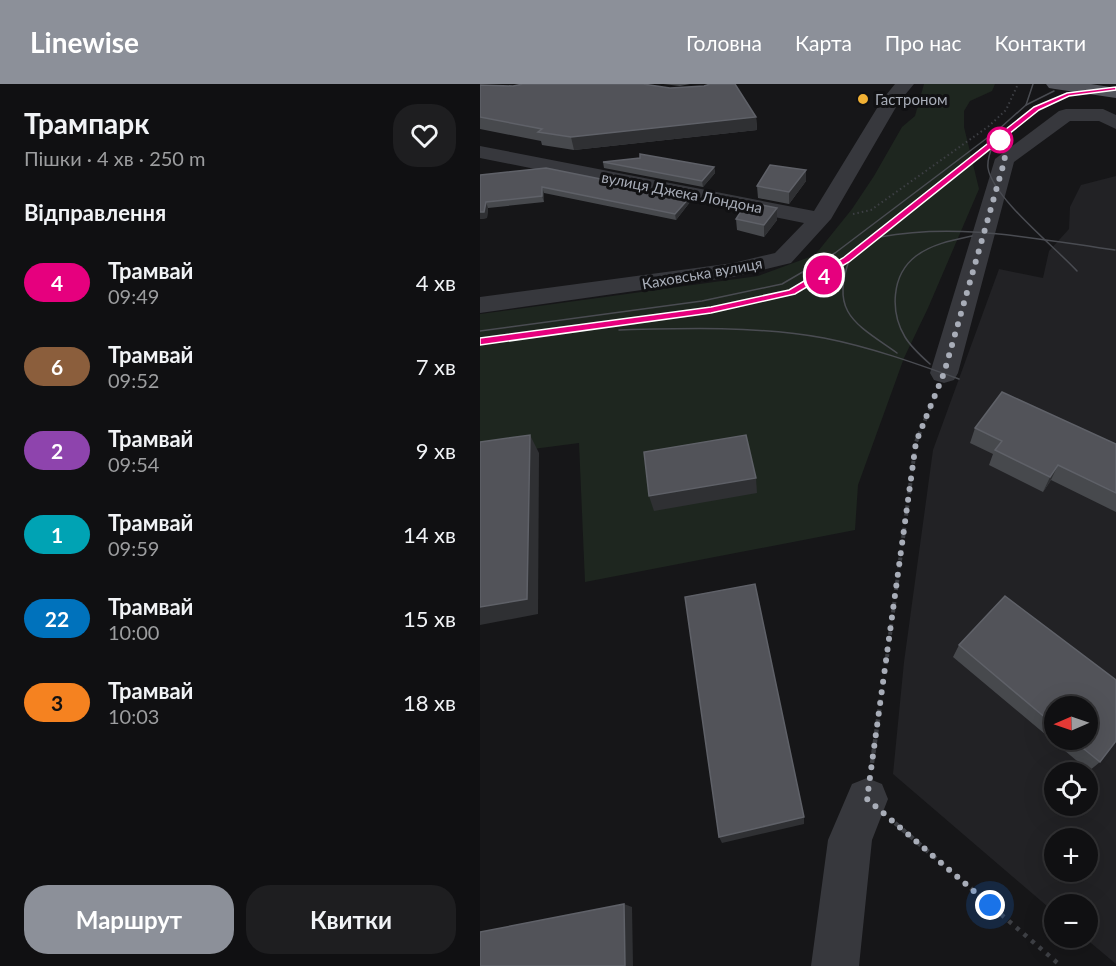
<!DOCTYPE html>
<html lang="uk">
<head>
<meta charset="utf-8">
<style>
	body { margin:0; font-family:Lato,sans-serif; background:#1e1e20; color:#f1f3f6; height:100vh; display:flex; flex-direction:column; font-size:22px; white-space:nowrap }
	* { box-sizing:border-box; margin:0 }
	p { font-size:20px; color:#9c9d9f }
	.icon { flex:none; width:33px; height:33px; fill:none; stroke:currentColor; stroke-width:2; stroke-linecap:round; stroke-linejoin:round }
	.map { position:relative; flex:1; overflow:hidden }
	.drawer { display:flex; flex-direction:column; background:#101012; width:480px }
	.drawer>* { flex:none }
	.badge { padding:0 12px; border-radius:20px; font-size:21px; line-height:39px }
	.needle { width:39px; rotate:268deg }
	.controls { position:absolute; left:564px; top:612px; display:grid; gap:12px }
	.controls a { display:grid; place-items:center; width:54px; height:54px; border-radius:50%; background:#101012; box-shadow:0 6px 24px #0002,0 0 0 2px #303032; font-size:30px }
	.you { position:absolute; width:30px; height:30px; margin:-15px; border:4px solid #fff; border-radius:50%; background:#1a73e8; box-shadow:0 0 0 9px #1a73e833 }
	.map>.badge { position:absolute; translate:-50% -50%; box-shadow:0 0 0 3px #fff }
	h2 { padding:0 24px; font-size:22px; line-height:54px }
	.round { display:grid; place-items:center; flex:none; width:63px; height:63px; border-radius:24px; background:#1e1e20 }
	.head { display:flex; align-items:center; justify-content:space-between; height:102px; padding:0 24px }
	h1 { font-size:28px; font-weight:700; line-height:45px }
	.cta { display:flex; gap:12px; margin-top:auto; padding:12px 24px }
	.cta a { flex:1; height:69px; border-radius:24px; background:#8c9099; color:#fff; font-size:24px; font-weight:700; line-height:69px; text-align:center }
	.cta a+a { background:#1e1e20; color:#f1f3f6 }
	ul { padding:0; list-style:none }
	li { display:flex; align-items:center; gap:18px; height:84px; padding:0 24px }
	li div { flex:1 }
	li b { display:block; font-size:22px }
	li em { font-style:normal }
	li .badge { min-width:66px; font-weight:700; text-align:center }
	header { display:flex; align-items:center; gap:36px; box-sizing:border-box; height:84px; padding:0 30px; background:#8c9099; color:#fff }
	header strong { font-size:28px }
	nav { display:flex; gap:33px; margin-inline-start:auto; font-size:21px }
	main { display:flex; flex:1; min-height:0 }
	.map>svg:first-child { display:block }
</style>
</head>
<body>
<header>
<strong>Linewise</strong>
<nav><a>Головна</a><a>Карта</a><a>Про нас</a><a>Контакти</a></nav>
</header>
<main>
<section class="drawer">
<div class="head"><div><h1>Трампарк</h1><p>Пішки · 4 хв · 250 m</p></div><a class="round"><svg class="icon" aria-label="heart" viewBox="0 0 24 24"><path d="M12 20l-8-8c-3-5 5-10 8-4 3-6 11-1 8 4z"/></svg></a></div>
<h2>Відправлення</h2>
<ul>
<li><span class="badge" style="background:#e6007e;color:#fff">4</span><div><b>Трамвай</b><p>09:49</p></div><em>4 хв</em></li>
<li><span class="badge" style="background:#8b5e3c;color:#fff">6</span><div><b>Трамвай</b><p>09:52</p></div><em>7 хв</em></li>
<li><span class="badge" style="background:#8e44ad;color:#fff">2</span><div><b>Трамвай</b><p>09:54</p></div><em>9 хв</em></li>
<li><span class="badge" style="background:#00a3b4;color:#fff">1</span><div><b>Трамвай</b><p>09:59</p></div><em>14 хв</em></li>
<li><span class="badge" style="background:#0072bc;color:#fff">22</span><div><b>Трамвай</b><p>10:00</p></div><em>15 хв</em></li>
<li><span class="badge" style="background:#f58220;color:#111">3</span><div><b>Трамвай</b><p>10:03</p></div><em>18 хв</em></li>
</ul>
<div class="cta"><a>Маршрут</a><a>Квитки</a></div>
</section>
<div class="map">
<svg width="636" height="882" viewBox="0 0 636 882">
	<rect width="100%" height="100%" fill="#161618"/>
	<path fill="#222225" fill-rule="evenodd" d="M636,92V880L605,854H608V820H574V828L413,690L424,578L453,366L519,185L563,194L569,167L589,145L590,123L601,101ZM574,622H608V656H574ZM574,688H608V722H574ZM574,754H608V788H574Z"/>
	<polygon fill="#1e261f" points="444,0 515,0 512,7 490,17 484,27 484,43 499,105 448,224 424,274 378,401 375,446 105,498 99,359 0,372 0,230 278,192 335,171 372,125 394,92 422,43 435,32"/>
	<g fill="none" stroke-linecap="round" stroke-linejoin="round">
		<polyline stroke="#3d3f44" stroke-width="2" stroke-dasharray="1.5 3" stroke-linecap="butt" points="373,130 391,126 509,42 526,26 538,0"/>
		<polyline stroke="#3d3f44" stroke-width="3" stroke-dasharray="2 4" stroke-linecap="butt" points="447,332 455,312"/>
		<polyline stroke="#3d3f44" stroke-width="4" stroke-dasharray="3 4.5" stroke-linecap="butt" points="407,573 436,358 447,331"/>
		<g stroke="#3d3f44" stroke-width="4.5" stroke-dasharray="4 6" stroke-linecap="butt">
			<polyline points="392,679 407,571"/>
			<polyline points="415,739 581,882"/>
		</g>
		<g fill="#37383d" fill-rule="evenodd">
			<polygon points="415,0 434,0 419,18 351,135 311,179 253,193 0,229 0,213 253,179 295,169 324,139 0,74 0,62 334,127 402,16"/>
			<polygon points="586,25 623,25 636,31 636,45 619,37 590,37 534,78 478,289 474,296 464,299 454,296 450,289 515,75 579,27"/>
			<polygon points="387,694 402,700 408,715 392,756 379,882 331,882 348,756 372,700"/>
		</g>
		<polygon fill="#53555c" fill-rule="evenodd" points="566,0 611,0 636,4 636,14 575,5 569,4"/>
		<g stroke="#4a4c52" stroke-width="1.5">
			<polyline points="546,21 553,0"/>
			<path d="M513,61C510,68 507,76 508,84C513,114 575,163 597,187"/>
			<path d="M400,153C479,138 556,155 635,166"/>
			<path d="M370,174C349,229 376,240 417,269"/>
			<path d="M139,246C207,244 276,242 344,254C390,263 435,279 479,295"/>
			<polyline points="0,247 222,217 302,200 355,169 519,45 546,21 574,7"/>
			<polyline points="0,258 231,226 312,209 366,176 556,25 587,11 636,5"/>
			<path d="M450,280C441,272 431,263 425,253C410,228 411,191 436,172C452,160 473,156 492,152"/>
		</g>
	</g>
	<g fill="#47494d" fill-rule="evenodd">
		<polygon points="183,0 210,0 200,2"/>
		<polygon points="0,1 276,33 277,46 94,66 62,61 61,57 0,45"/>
		<polygon points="123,78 234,83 235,89 223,103 124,84"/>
		<polygon points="0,91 210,118 196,136 64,109 64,118 8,124 7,134 0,135"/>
		<polygon points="326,97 309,120 278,114 277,102"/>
		<polygon points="297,124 297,136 284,153 257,146 256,135"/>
		<polygon points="495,344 636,360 636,428 571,396 563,408 509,381 513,370 490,359"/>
		<path d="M525,512L636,596V657L620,678L609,687L473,573L479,561ZM574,622H608V656H574Z"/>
	</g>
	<g fill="#2f3033">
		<polygon points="276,33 277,46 94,66 91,53"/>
		<polygon points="234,83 235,89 223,103 222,97"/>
		<polygon points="326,86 326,97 309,120 309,108"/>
		<polygon points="62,103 64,109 64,118 62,112"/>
		<polygon points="210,113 210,118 196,136 195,130"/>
		<polygon points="6,118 8,124 7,134 0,135 0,128"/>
		<polygon points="297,124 297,136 284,153 284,141"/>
		<polygon points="50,351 59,369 58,530 0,541 0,523"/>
		<polygon points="578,381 571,396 563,408 570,393"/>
		<polygon points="276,394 277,409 174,427 169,412"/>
		<polygon points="324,733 324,740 242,759 239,753"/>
		<polygon points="144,820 152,823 153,882 145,882"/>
	</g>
	<g fill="#525359" stroke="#5f6168" stroke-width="1.5">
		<polygon points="43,0 163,0 190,4 224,2 230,0 255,0 276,33 91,53 58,48 62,45 0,33 0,1 33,2"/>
		<polygon points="160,70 234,83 222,97 123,78 160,74"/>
		<polygon points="290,81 326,86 309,108 277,102"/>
		<polygon points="66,84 210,113 195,130 62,103 62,112 6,118 4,128 0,128 0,91"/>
		<polygon points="267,118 297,124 284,141 256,135"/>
		<polygon points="522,308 636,360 636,409 578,381 570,393 515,366 522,357 495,344"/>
		<polygon points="50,351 47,515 0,523 0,358"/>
		<polygon points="266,351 276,394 169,412 164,368"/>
		<polygon points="275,500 324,733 239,753 205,513"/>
		<polygon points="525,512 636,596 636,657 620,678 593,656 608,656 608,622 574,622 574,641 479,561"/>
		<polygon points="144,820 145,882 0,882 0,848"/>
	</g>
	<polygon fill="#e6007e" stroke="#fff" stroke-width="1.5" points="636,3 636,6 589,12 559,26 369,178 315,210 231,229 0,261 0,254 231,223 309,206 363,174 554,23 587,9"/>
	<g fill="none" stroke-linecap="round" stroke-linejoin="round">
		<polyline stroke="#a8adb8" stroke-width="6" stroke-dasharray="0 10.8" points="510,821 387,715 436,358 464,289 525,75 520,56"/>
	</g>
	<circle fill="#f2b134" stroke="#111113" stroke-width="2" cx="383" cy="15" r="6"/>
	<circle fill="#fff" stroke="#e6007e" stroke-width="3" cx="520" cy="56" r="12"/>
	<g text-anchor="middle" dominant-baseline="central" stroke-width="6" stroke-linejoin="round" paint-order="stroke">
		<g font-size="15" fill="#a8adb8" stroke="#111113" text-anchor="start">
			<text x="395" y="15">Гастроном</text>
		</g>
		<g font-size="15" fill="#a8adb8" stroke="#111113">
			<text transform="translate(202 108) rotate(11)">вулиця Джека Лондона</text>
			<text transform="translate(222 189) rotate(-10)">Каховська вулиця</text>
		</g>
	</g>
</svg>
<div class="controls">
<a><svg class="needle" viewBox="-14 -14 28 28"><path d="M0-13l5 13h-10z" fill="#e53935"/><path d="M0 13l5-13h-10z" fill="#9c9d9f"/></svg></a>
<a><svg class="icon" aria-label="locate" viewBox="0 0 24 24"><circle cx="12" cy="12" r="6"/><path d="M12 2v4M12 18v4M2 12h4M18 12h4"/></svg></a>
<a>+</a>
<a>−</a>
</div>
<div class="you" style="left:510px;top:821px"></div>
<b class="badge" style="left:344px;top:191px;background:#e6007e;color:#fff">4</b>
</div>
</main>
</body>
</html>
